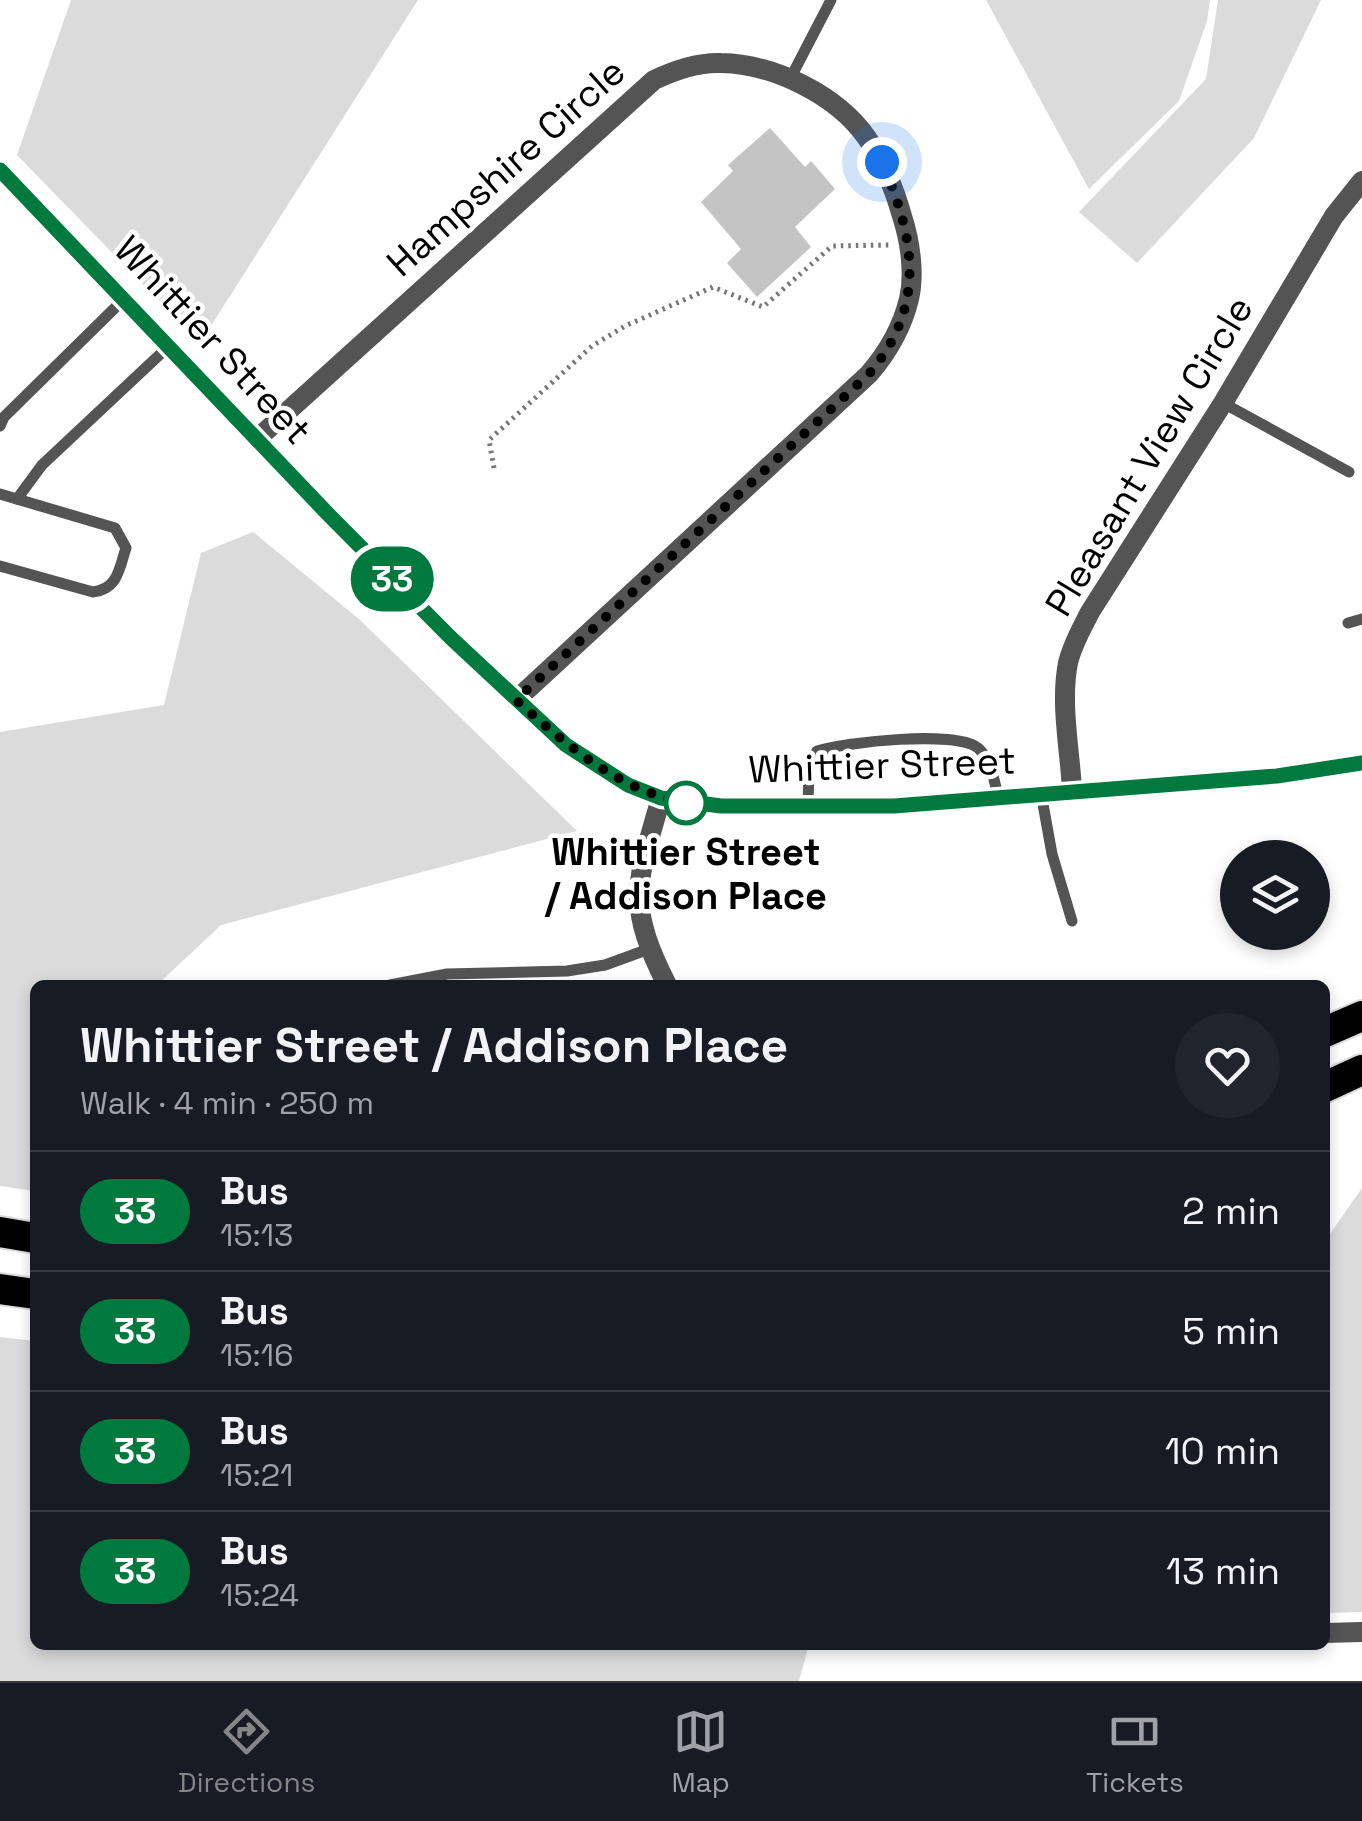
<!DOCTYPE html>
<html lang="en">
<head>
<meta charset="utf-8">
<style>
	body { margin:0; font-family:"Space Grotesk",sans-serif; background:#20242c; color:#f1f3f6; height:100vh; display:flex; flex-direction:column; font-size:38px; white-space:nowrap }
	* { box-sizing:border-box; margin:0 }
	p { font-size:32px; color:#9ea1a6 }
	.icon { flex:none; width:55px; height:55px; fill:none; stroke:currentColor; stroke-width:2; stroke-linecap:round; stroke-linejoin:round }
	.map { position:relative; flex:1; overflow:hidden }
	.details { position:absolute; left:30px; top:980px; width:1300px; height:670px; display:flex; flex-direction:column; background:#171b24; border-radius:15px; box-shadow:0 5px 15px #0003 }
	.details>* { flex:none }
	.badge { padding:0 20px; border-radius:32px; font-size:35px; line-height:65px }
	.tools { position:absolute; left:1220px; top:840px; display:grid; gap:20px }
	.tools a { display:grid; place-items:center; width:110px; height:110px; border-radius:50%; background:#171b24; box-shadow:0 5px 15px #0003; font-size:50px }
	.you { position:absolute; width:50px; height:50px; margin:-25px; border:8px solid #fff; border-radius:50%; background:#1a73e8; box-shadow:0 0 0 15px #1a73e833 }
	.map>.badge { position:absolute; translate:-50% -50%; box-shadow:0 0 0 5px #fff }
	.round { display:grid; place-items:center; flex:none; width:105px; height:105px; border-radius:52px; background:#20242c }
	.overview { display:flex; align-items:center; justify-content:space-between; height:170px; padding:0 50px }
	h1 { font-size:48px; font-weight:800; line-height:75px }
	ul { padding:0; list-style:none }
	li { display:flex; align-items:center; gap:30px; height:120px; padding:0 50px; border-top:2px solid #363941 }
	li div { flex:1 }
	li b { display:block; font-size:38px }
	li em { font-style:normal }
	li .badge { min-width:110px; font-weight:700; text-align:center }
	.menu { display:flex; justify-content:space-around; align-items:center; height:140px; border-top:2px solid #363941; background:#171b24; font-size:28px; color:#9ea1a6 }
	.menu a { display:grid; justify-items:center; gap:5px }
	.menu .current { color:#858687 }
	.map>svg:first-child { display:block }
</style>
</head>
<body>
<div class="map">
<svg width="1362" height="1681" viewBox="0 0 1362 1681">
	<rect width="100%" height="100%" fill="#fff"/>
	<g fill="#dbdbdb">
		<polygon points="71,0 418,0 200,343 17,155"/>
		<polygon points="986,0 1210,0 1207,21 1179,101 1089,189"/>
		<polygon points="1218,0 1321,0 1254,138 1137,263 1079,212 1206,79"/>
		<polygon points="253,532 360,620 577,831 221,925 157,985 35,985 35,1191 0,1186 0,732 164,705 201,553"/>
		<polygon points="1362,1188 1362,1612 1325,1613 1325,1241"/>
		<polygon points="0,1337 35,1341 35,1645 809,1645 799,1681 0,1681"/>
	</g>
	<polygon fill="#c4c4c4" points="770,128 805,167 811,161 835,189 795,227 811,247 757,297 727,263 741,249 701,202 733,171 728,165"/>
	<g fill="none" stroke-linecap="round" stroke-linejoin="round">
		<defs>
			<g id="motorway">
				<polyline points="1325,1032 1362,1016"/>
				<polyline points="1325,1087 1362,1070"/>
				<polyline points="0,1232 35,1238"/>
				<polyline points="0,1289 35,1294"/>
			</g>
		</defs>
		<use href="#motorway" stroke="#dbdbdb" stroke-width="34"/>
		<polyline stroke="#767676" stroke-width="5" stroke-dasharray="2.5 5" stroke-linecap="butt" points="494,468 489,440 592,346 625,326 713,287 763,307 832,246 891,245"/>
		<g stroke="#545454" stroke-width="11">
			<polyline points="790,79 831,0"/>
			<polyline points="1223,403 1349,472"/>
			<polyline points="0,426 4,417 125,298"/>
			<path d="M0,494L115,528L126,548C119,569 118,589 93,592L0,566"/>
			<polyline points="17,499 42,465 170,345"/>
			<polyline points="1348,623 1362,619"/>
			<polyline points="1041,793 1052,854 1072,921"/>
			<path d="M808,808L809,764L817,751C846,742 955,730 978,748C991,759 994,782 999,798"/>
			<polyline points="390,985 447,974 567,971 605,965 649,949"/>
		</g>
		<g stroke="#545454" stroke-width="20">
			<path d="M258,438L654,80C675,70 697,62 721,63C774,64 837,95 867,138C884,162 894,188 902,216C910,241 915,273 909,299C902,328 888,352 869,374L516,700"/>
			<path d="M1072,790C1070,750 1060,703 1068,663C1072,645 1082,628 1090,612L1223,403L1334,216L1362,181"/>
			<path d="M661,798C637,883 625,902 667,985"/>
			<polyline points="1325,1633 1362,1632"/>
		</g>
		<polyline stroke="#545454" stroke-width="20" points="0,170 326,512 451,638 567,745 628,785 661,798 721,806 895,806 1277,776 1362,763"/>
		<use href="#motorway" stroke="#000" stroke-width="30"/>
	</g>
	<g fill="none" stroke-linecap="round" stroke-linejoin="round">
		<defs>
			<polyline id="line" points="0,170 326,512 451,638 566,745 628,785 661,798 721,806 894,806 1277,776 1362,763"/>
		</defs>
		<use href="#line" stroke="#fff" stroke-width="22"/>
		<use href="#line" stroke="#00793e" stroke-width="15"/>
		<path stroke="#000" stroke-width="10" stroke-dasharray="0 18" d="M686,803C618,790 568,746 516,700L869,374C927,305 915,239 882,162"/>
	</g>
	<circle fill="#fff" stroke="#00793e" stroke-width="5" cx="686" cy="803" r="20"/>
	<g text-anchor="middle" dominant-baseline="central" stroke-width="9" stroke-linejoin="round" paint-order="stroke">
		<g font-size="38" fill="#000" stroke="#fff">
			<text transform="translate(506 167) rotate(-42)">Hampshire Circle</text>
			<text transform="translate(213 340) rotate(47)">Whittier Street</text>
			<text transform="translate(1149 456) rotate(-59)">Pleasant View Circle</text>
			<text transform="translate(882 765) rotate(-2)">Whittier Street</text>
		</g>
		<g font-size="38" font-weight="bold" fill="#000" stroke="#fff">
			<text x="686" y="852">Whittier Street<tspan x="686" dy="44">/ Addison Place</tspan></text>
		</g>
	</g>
</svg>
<div class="tools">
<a><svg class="icon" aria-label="layers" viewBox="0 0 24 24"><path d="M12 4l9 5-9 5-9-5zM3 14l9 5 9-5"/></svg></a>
</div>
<div class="you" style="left:882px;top:162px"></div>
<b class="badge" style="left:392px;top:579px;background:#00793e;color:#fff">33</b>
<section class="details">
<div class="overview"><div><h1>Whittier Street / Addison Place</h1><p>Walk · 4 min · 250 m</p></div><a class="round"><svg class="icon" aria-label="heart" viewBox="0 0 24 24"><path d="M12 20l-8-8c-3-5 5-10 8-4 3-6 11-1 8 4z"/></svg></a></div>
<ul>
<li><span class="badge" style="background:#00793e;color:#fff">33</span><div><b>Bus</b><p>15:13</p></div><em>2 min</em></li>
<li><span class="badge" style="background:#00793e;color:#fff">33</span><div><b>Bus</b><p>15:16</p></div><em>5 min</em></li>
<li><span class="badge" style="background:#00793e;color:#fff">33</span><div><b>Bus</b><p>15:21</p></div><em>10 min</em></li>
<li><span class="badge" style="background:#00793e;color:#fff">33</span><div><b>Bus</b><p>15:24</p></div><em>13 min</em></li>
</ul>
</section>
</div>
<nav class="menu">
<a class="current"><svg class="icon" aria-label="directions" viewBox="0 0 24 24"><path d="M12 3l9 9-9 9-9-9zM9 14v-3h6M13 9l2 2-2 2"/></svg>Directions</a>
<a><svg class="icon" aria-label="map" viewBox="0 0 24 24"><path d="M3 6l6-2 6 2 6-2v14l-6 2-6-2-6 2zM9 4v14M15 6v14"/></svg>Map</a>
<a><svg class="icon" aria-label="tickets" viewBox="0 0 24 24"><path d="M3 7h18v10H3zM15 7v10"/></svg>Tickets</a>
</nav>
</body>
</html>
